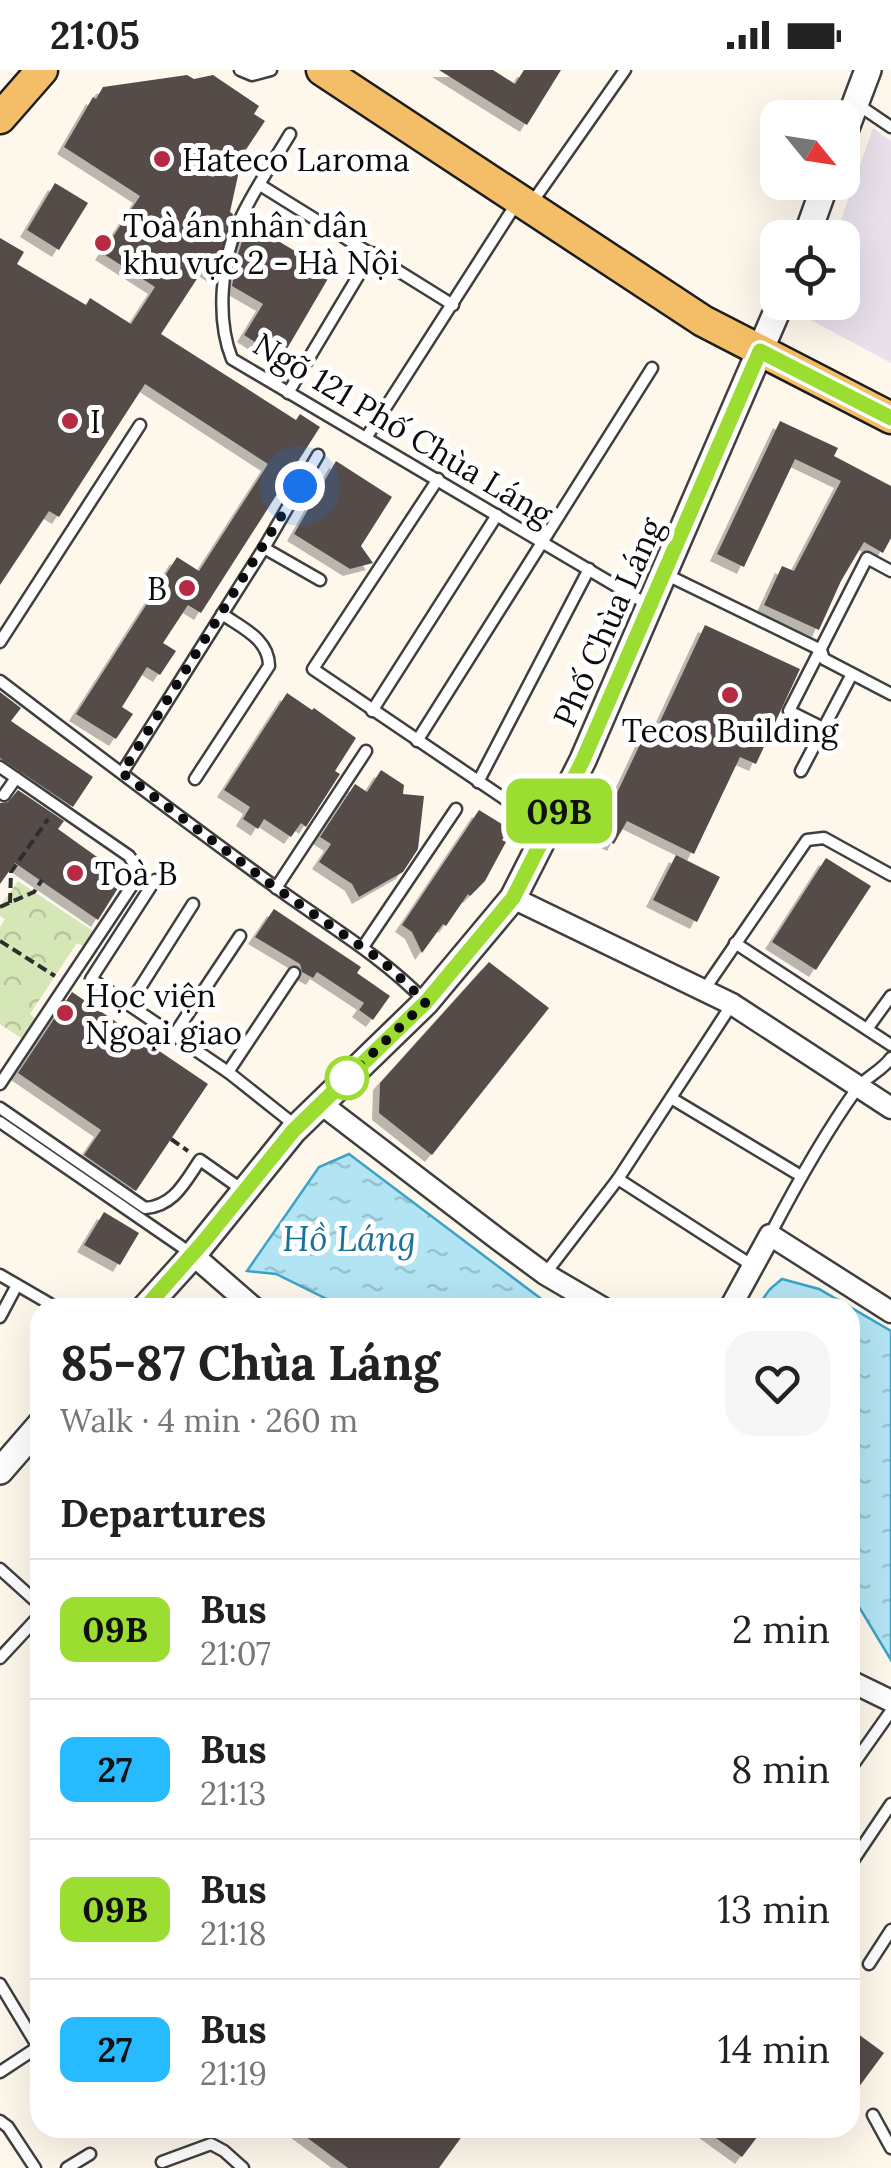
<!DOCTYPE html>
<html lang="en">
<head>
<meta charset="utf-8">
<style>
	body { margin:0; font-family:Lora,serif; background:#f6f6f6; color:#222; height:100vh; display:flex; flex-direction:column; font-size:38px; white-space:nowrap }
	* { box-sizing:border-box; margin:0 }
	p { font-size:32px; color:#767676 }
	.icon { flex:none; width:55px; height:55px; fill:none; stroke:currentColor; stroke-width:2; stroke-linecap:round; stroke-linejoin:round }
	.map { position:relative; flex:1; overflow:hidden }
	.panel { position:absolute; left:30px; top:1228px; width:830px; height:840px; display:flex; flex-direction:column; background:#fff; border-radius:30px; box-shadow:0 10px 40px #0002 }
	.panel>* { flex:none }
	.badge { padding:0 20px; border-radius:15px; font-size:35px; line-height:65px }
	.needle { width:65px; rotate:120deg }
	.fabs { position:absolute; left:760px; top:30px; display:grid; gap:20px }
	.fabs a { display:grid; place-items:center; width:100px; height:100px; border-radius:20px; background:#fff; box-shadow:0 10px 40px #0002; font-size:50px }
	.you { position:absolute; width:50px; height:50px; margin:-25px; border:8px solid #fff; border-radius:50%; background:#1a73e8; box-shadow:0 0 0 15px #1a73e833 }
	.map>.badge { position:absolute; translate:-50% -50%; box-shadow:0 0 0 5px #fff }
	h2 { padding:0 30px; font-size:38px; line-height:90px }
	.round { display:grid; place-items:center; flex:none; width:105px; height:105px; border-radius:30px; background:#f6f6f6 }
	.headline { display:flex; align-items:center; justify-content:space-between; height:170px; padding:0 30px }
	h1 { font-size:48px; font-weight:700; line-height:75px }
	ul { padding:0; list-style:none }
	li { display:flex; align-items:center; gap:30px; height:140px; padding:0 30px; border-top:2px solid #e0e0e0 }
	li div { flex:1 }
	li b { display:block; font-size:38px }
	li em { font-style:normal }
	li .badge { min-width:110px; font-weight:700; text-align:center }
	.status { display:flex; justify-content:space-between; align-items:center; height:70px; padding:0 50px; background:#fff; direction:ltr }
	.status svg { height:28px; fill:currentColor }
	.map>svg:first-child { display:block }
</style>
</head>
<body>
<div class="status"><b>21:05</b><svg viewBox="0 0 49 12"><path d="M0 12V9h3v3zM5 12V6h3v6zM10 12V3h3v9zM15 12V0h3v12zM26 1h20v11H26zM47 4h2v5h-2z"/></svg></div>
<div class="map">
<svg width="891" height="2098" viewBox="0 0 891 2098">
	<defs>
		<pattern id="park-crowns" width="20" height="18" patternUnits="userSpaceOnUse" patternTransform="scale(2.5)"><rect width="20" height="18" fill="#d6e7b7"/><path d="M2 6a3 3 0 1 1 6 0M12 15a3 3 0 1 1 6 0" fill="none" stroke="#b6c59c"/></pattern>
		<pattern id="water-ripples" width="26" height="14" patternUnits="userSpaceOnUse" patternTransform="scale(2.5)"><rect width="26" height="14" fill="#b3e4f3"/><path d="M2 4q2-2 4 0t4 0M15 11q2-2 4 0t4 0" fill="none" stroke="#99c2cf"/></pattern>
		<filter id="shadow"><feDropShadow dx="-7" dy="7" stdDeviation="0" flood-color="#0004"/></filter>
	</defs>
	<rect width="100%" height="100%" fill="#fef8ec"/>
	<polygon fill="#e8e0eb" points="873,58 891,71 891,293 807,248 812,233 842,232 842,168 835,167"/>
	<polygon fill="url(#park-crowns)" points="18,811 96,863 86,878 77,873 30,944 37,950 24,970 0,954 0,857 5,849 0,846 0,836"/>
	<g fill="url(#water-ripples)" stroke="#3ca2c8" stroke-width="2.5">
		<polygon points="349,1084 552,1237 343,1237 276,1204 247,1201 319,1097"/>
		<polygon points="782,1209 819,1219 891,1261 891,1590 850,1522 850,1238 757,1237 770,1219"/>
	</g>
	<g fill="#544c49" filter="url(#shadow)">
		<polygon points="439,0 493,0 515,14 524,0 561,0 527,55"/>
		<polygon points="187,5 194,9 213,5 259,36 254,44 265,51 241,87 245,90 239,101 230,142 233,144 216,206 204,198 161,264 296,350 300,344 320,357 201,543 188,535 163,573 176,581 160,605 147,597 122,637 133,644 116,669 76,644 177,487 199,501 268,394 145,314 59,447 49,441 0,515 0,168 24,182 17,194 86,235 90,228 131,254 155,217 102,183 140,126 64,77 93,27 96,29 103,17"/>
		<polygon points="55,113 88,133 59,180 27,160"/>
		<polygon points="248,153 310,190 315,182 336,195 281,289 244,265 263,234 232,216 237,187"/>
		<polygon points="780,351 838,378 834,386 891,416 891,468 883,483 864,472 841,511 819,560 764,535 782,496 794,501 841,411 795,389 744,497 717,484"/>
		<polygon points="336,391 392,427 361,476 373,493 350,499 294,464"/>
		<polygon points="705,555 800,599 756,694 740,687 694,784 627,751 614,774 597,765 643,668 651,671"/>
		<polygon points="0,622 21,638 11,651 93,707 73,737 0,688"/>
		<polygon points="287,623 312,640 314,638 356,668 335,701 340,704 306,757 301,753 291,767 264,749 258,759 243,749 250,737 224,720"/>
		<polygon points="381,700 404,715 403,724 424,726 418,779 403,802 359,827 352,814 319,792 331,774 320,767 355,714 367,722"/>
		<polygon points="18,720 64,751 58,759 125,807 98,850 15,793 0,814 0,733 8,732"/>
		<polygon points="479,740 510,759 502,770 506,772 485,811 470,826 468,824 446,856 443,854 422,883 412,862 402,855"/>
		<polygon points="676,785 720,807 697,852 653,830"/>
		<polygon points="826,788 871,816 816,900 772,872"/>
		<polygon points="274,839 361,897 357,903 390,926 373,950 359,940 364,933 317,902 313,908 302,902 300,894 255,867"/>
		<polygon points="489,892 549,938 432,1085 379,1043 380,1013"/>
		<polygon points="72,922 208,1014 136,1121 84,1085 101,1060 18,1003"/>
		<polygon points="104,1142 139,1163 120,1195 84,1175"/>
		<polygon points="850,1958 884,1983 850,2029"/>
		<polygon points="294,2058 468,2058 439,2098 348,2098"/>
		<polygon points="702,2058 764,2058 742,2087"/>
	</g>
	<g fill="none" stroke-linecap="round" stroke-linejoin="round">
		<defs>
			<g id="service">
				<polyline points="240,0 252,5 271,0"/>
				<polyline points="857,34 891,57"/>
				<path d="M290,64C273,93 252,122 239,152C221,192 216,249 232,289L650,536"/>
				<polyline points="260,115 453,235"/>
				<polyline points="531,134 625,0"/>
				<polyline points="288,323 372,183"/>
				<polyline points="366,368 516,134"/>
				<polyline points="438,409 313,599 549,759"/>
				<polyline points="264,478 320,510"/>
				<polyline points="665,504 821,580 824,589 891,624"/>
				<polyline points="0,572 140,355"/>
				<path d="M0,611C90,680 182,749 274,816C326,854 380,885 425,931"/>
				<polyline points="372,641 497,445"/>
				<polyline points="819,656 789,641 867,488 891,501"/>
				<polyline points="417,671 652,298"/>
				<polyline points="0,697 129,786 134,794 133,814 0,1014"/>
				<polyline points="801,701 852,604"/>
				<polyline points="122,703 264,478 318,385"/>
				<path d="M195,709L269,596C269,569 242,558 222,544"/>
				<polyline points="478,712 589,499"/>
				<polyline points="4,725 16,708"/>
				<polyline points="155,810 91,909 228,1002 296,1056"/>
				<polyline points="276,818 366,681"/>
				<polyline points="735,873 891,975"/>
				<polyline points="363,877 456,739"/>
				<polyline points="704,920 807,770 824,768 891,805"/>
				<polyline points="129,935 193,834"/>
				<polyline points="867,959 891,926"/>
				<polyline points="174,965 240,866"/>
				<polyline points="228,1002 294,903"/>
				<polyline points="671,1028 801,1106"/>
				<path d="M0,1038L145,1138C174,1136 185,1112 200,1090L244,1121"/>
				<polyline points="0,1052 192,1184"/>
				<polyline points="618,1109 753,1196"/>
				<path d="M770,1165C796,1115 823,1066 856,1020C865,1007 881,1002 891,988"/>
				<polyline points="545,1204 618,1109 732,934"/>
				<polyline points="0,1205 57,1238"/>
				<polyline points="0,1247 17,1215"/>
				<polyline points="0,1499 40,1535"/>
				<polyline points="0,1588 40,1545"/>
				<polyline points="850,1699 891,1641"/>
				<polyline points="850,1795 891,1734"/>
				<polyline points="40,1889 40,1894"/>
				<polyline points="869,1894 891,1860"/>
				<polyline points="0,1914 38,1977 0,2002"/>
				<polyline points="873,2045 891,2078"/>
				<polyline points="0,2051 8,2057 35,2098"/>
				<polyline points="162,2092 211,2074 224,2081 243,2098"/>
				<polyline points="67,2098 90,2084"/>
			</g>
			<g id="minor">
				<polyline points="513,828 732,934 891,1038"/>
				<polyline points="320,1033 499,1170 545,1204 603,1238"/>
				<polyline points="193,1185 254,1238"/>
				<polyline points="730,1238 770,1165 891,1242"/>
				<polyline points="850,1611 891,1631"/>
			</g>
			<g id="tertiary">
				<polyline points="842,69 868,0"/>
				<polyline points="806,168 826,112"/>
				<polyline points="145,1238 193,1185 293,1061 426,932 513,828 583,690 781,232"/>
				<polyline points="0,1401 40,1355"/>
			</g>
			<g id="primary">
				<polyline points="322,0 703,251 891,348"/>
				<polyline points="0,48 42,0"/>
			</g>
		</defs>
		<use href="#service" stroke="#3f3f3f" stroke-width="15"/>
		<use href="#minor" stroke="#3f3f3f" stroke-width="25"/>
		<use href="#tertiary" stroke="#3f3f3f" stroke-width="30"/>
		<use href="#primary" stroke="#1d1d1d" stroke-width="35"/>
		<g stroke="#2e2e2e" stroke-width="4" stroke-dasharray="10 5" stroke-linecap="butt">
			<polyline points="10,833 11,802 48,749"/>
			<polyline points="0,837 34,822 42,810"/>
			<polyline points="0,871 55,906"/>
			<polyline points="171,1069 188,1081"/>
		</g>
		<use href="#service" stroke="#fff" stroke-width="10"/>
		<use href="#minor" stroke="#fff" stroke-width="20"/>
		<use href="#tertiary" stroke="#fff" stroke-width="25"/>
		<use href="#primary" stroke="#f3be67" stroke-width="30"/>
	</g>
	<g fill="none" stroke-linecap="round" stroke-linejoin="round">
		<defs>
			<polyline id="line" points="145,1238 205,1170 293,1061 426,932 513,828 583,690 760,281 891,348"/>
		</defs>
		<use href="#line" stroke="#fff" stroke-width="22"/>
		<use href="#line" stroke="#9cdd31" stroke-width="15"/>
		<polyline stroke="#0c0c0c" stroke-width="10" stroke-dasharray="0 18" points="300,416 122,703 276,818 382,891 426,932 347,1008"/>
	</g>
	<g fill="#b62a43" stroke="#fff" stroke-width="4">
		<circle cx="162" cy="89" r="10"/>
		<circle cx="103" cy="173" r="10"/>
		<circle cx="70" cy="351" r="10"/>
		<circle cx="187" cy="518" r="10"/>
		<circle cx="730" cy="625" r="10"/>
		<circle cx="75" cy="803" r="10"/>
		<circle cx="65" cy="943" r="10"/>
	</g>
	<circle fill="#fff" stroke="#9cdd31" stroke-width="5" cx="347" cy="1008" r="20"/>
	<g text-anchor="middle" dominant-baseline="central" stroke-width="10" stroke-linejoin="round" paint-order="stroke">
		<g font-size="32" fill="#0c0c0c" stroke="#fff" text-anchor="start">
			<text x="182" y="89">Hateco Laroma</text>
			<text x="123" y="155">Toà án nhân dân<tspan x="123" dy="37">khu vực 2 - Hà Nội</tspan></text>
			<text x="90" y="351">I</text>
			<text x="167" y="518" text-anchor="end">B</text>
			<text x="730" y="660" text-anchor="middle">Tecos Building</text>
			<text x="95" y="803">Toà B</text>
			<text x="85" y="925">Học viện<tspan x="85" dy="37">Ngoại giao</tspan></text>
		</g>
		<g font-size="32" fill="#0c0c0c" stroke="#fff">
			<text transform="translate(403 359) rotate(31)">Ngõ 121 Phố Chùa Láng</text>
			<text transform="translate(608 552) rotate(-66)">Phố Chùa Láng</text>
		</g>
		<g font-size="35" font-style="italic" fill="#1b7298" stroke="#fff">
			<text x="349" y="1168">Hồ Láng</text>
		</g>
	</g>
</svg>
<div class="fabs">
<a><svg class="needle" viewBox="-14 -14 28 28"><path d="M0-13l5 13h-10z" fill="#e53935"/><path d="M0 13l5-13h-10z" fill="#767676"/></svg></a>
<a><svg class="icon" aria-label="locate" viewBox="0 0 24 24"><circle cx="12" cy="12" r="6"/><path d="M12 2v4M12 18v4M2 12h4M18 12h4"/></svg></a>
</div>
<div class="you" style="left:300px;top:416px"></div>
<b class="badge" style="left:559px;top:741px;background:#9cdd31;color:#111">09B</b>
<section class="panel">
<div class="headline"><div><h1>85-87 Chùa Láng</h1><p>Walk · 4 min · 260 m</p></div><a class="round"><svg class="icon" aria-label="heart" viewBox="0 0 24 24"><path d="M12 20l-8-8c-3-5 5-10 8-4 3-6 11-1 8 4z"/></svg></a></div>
<h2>Departures</h2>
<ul>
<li><span class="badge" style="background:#9cdd31;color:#111">09B</span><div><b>Bus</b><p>21:07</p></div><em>2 min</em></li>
<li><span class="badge" style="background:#27baff;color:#111">27</span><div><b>Bus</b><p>21:13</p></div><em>8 min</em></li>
<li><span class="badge" style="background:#9cdd31;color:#111">09B</span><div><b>Bus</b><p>21:18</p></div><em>13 min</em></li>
<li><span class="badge" style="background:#27baff;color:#111">27</span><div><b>Bus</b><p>21:19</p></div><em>14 min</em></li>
</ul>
</section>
</div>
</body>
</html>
